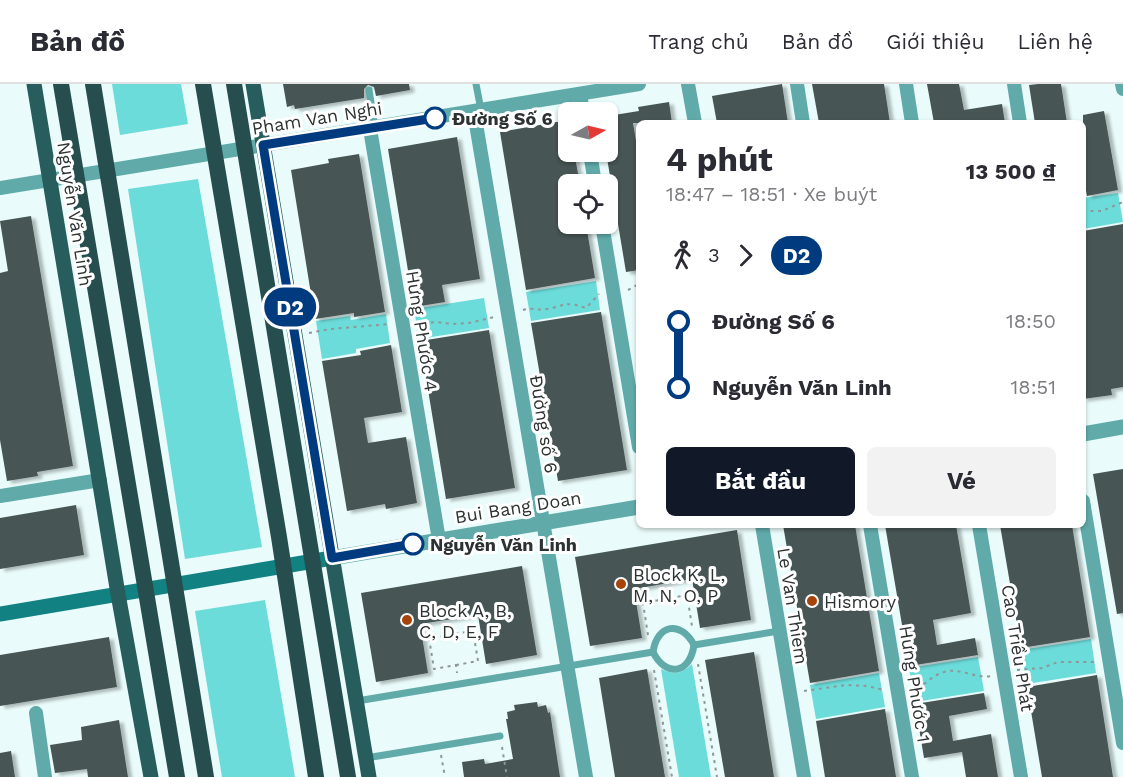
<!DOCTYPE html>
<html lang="vi">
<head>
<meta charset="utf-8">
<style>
	body { margin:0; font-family:"Work Sans",sans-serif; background:#f2f2f3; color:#2b2b33; height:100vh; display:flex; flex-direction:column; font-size:22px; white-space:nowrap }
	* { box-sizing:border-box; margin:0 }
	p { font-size:20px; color:#7c7c81 }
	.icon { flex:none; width:33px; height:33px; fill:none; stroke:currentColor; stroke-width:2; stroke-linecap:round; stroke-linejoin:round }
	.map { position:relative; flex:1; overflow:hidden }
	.panel { position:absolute; left:636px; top:36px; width:450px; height:408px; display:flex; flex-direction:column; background:#fff; border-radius:9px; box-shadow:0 2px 4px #0004 }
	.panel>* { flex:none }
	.badge { padding:0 12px; border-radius:20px; font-size:21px; line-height:39px }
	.needle { width:39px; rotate:82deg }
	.tools { position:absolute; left:558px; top:18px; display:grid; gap:12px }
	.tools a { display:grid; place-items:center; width:60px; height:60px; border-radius:9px; background:#fff; box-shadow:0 2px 4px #0004; font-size:30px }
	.map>.badge { position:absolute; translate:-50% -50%; box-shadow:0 0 0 3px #fff }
	.legs { display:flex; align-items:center; gap:9px; height:66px; padding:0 30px; font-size:20px }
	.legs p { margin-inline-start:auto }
	.overview { display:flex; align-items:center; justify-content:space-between; height:102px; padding:0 30px }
	h1 { font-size:33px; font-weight:700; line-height:45px }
	.cta { display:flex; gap:12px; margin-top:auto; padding:12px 30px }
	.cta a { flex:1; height:69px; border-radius:9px; background:#111827; color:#fff; font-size:24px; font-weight:700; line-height:69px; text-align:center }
	.cta a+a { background:#f2f2f3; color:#2b2b33 }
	ul { padding:0 30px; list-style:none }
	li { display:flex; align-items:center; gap:21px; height:66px; font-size:22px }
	li i { display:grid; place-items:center; width:9px; height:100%; margin:0 8px; background:currentColor }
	li i::after { content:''; width:15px; height:15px; margin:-8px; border:4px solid; border-radius:50%; background:#fff }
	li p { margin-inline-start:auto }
	li:first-child i { background:linear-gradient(#0000 50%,currentColor 0) }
	li:last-child i { background:linear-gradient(currentColor 50%,#0000 0) }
	header { display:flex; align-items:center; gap:36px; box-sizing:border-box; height:84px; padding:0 30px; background:#fff; border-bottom:2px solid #e1e1e2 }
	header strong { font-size:28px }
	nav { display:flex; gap:33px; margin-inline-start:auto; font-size:21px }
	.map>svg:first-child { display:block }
</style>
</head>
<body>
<header>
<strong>Bản đồ</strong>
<nav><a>Trang chủ</a><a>Bản đồ</a><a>Giới thiệu</a><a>Liên hệ</a></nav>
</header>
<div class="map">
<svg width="1123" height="693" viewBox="0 0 1123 693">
	<defs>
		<filter id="shadow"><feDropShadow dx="4.5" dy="2.5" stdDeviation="1.5" flood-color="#0004"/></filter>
	</defs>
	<rect width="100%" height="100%" fill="#e9fbfa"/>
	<g fill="#6bdcda">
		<polygon points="112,0 181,0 188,40 120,51"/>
		<polygon points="198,95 262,463 185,475 128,105"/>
		<polygon points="1118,109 1123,138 1083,145 1083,114"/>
		<polygon points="596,197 600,226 531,237 526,208"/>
		<polygon points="484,214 489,244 419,255 414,225"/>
		<polygon points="386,230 390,259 356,265 356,269 322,275 316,237 350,232 351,236"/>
		<polygon points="265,516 295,693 222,693 195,527"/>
		<polygon points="1091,555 1096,589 1027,600 1021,566"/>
		<polygon points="978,573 984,607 915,618 909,584"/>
		<path d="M692,580L711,693H679L661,585C673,591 682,590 692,580Z"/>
		<polygon points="879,589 885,623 816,635 810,601"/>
	</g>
	<g fill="#465454" filter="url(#shadow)">
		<polygon points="283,0 409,0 410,6 376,12 374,3 368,1 364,5 364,14 295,25 294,21 287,23"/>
		<polygon points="782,0 788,39 717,39 712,12"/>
		<polygon points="812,0 884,0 890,39 819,39"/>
		<polygon points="927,0 959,0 964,26 1002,20 1005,39 934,39"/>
		<polygon points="1038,0 1061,0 1067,39 1035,39 1029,1"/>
		<polygon points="669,18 672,39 633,39 639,75 639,186 626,188 606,68 608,68 608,32 639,27 638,23"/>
		<polygon points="1104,27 1118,106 1087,112 1083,90 1083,31"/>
		<polygon points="568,36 568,68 574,68 580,100 568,100 568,140 586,140 595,194 526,206 500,48"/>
		<polygon points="457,53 480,195 442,201 445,218 414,223 388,65"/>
		<polygon points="359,70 385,228 354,233 354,229 315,235 291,86 329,79 328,75"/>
		<polygon points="31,132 73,382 37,388 38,392 7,397 0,356 0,189 8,187 0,137"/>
		<polygon points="1123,140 1123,303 1111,305 1112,311 1083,315 1083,147"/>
		<polygon points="601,228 627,386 558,397 531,239"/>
		<polygon points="489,246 515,404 446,415 420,257"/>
		<polygon points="391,261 402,328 364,334 366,347 368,359 406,353 417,419 386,425 385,420 347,427 322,277 361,271 360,267"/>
		<polygon points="1123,385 1123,529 1117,530 1093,390"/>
		<polygon points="76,421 84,471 0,485 0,434"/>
		<polygon points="783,441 855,441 879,587 810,599"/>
		<polygon points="885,441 956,441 971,529 933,536 935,548 937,561 975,554 978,571 909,582"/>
		<polygon points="1000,441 1072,441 1090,553 1021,564"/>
		<polygon points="737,446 751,536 700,544 692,495 634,505 642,554 590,562 575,473"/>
		<polygon points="522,482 537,571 486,580 478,531 420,540 428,589 376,598 361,509"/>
		<polygon points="109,553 117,603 0,622 0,571"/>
		<polygon points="754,568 774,693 725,693 705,576"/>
		<polygon points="647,585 665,693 615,693 599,594"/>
		<polygon points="1097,591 1113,693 1042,693 1027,603"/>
		<polygon points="984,609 987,625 949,632 953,657 991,650 998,693 966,693 962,668 924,674 915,620"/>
		<polygon points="537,618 538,623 546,621 548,629 550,628 560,693 464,693 462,678 484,675 485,680 513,675 506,635 508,635 507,628 515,626 514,621"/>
		<polygon points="885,625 896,693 825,693 816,637"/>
		<polygon points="119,636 128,693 88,693 87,685 55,689 50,661 82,656 81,643"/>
		<polygon points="11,667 15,693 0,693 0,669"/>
	</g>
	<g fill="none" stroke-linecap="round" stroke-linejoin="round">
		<g stroke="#8c9897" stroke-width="2" stroke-dasharray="3 4.5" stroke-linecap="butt">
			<polyline points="1083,127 1102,127 1123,118"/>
			<polyline points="628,206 639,200"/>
			<path d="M523,226C531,223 539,227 547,225C567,221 565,217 586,224L599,210"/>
			<polyline points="416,240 436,238 452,240 469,239 494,233"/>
			<polyline points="309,249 330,245 390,240"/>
			<polyline points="648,551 643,519 687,511 692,542"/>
			<polyline points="698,580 717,693"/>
			<polyline points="456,581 478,577 473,547 429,554 434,585 456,581 457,589"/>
			<polyline points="654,586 672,693"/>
			<polyline points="1017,586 1042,584 1058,578 1097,578"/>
			<polyline points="804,607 846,601 867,602 884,606"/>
			<path d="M911,608C922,604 932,591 944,588C960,583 975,595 991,592"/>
			<polyline points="502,663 507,693"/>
			<polyline points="441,671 445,693"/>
		</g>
		<g stroke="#60abaa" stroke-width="7">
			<polyline points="476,0 481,26"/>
			<polyline points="369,6 375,44"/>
			<path d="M653,568C666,594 690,590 694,561"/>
			<path d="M357,617L653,568C657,540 681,536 694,561L779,547"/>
			<polyline points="366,674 500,652"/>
		</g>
		<g stroke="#60abaa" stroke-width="14">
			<polyline points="688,0 695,39"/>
			<polyline points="797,0 803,39"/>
			<polyline points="906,0 912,39"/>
			<polyline points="1014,0 1020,39"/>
			<polyline points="1122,0 1123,5"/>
			<polyline points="580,10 583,28"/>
			<polyline points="474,28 586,693"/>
			<polyline points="370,45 439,456"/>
			<polyline points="590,68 595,100"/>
			<polyline points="0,104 639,0"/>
			<polyline points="602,140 639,363"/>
			<polyline points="0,412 100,396"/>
			<polyline points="1083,417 1123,659"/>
			<polyline points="762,441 804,693"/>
			<polyline points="870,441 912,693"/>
			<polyline points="979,441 1021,693"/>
			<polyline points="36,629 45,693"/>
		</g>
		<g stroke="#60abaa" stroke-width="15">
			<polyline points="1083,350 1123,343"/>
			<polyline points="332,474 639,423"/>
		</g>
		<polyline stroke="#118181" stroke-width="15" points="0,530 332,474"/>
		<g stroke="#275d5c" stroke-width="15">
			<polyline points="34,0 118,510 151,693"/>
			<polyline points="253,0 369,693"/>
		</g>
		<g stroke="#264e4e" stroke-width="16">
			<polyline points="61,0 177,693"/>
			<polyline points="93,0 206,693"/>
			<polyline points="203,0 279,453 316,693"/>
			<polyline points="234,0 348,693"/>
		</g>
	</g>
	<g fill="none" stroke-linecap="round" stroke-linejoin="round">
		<defs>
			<polyline id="line-1" points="413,460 332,474 263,61 435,34"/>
		</defs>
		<use href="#line-1" stroke="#fff" stroke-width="14"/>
		<use href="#line-1" stroke="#003b80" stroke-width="9"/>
	</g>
	<g fill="#fff" stroke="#003b80" stroke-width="3">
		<circle cx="435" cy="34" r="10"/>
		<circle cx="413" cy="460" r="10"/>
	</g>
	<g fill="#a7440b" stroke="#fff" stroke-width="2">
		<circle cx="621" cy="500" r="6"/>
		<circle cx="812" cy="517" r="6"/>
		<circle cx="407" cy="536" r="6"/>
	</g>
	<g text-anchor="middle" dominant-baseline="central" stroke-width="6" stroke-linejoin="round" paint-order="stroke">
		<g font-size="18" fill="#2b3231" stroke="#fff">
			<text transform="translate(317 34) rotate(-9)">Pham Van Nghi</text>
			<text transform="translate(75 130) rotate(81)">Nguyễn Văn Linh</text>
			<text transform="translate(422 247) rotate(81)">Hưng Phước 4</text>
			<text transform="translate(544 340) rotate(81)">Đường số 6</text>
			<text transform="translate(518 423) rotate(-9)">Bui Bang Doan</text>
			<text transform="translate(793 522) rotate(81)">Le Van Thiem</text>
			<text transform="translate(1018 564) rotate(81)">Cao Triều Phát</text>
			<text transform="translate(915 600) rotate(81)">Hưng Phước 1</text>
		</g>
		<g font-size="18" font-weight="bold" fill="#2b3231" stroke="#fff" text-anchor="start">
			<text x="452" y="34">Đường Số 6</text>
			<text x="430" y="460">Nguyễn Văn Linh</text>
		</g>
		<g font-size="18" fill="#2b3231" stroke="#fff" text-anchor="start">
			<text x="633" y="490">Block K, L,<tspan x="633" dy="21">M, N, O, P</tspan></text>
			<text x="824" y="517">Hismory</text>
			<text x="419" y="526">Block A, B,<tspan x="419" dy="21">C, D, E, F</tspan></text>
		</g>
	</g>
</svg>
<div class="tools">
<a><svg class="needle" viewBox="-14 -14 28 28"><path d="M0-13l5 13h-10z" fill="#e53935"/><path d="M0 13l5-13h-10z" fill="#7c7c81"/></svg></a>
<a><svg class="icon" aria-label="locate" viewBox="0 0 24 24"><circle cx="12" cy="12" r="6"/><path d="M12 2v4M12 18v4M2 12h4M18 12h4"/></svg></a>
</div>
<b class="badge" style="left:290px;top:223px;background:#003b80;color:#fff">D2</b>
<section class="panel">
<div class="overview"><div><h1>4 phút</h1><p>18:47 – 18:51 · Xe buýt</p></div><b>13 500 ₫</b></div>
<div class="legs"><svg class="icon" aria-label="walk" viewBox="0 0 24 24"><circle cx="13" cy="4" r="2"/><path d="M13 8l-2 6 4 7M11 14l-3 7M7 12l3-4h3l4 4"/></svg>3<svg class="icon" aria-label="forward" viewBox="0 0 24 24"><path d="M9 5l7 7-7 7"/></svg><b class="badge" style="background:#003b80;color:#fff">D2</b></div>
<ul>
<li><i style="color:#003b80"></i><b>Đường Số 6</b><p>18:50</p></li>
<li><i style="color:#003b80"></i><b>Nguyễn Văn Linh</b><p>18:51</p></li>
</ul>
<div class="cta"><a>Bắt đầu</a><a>Vé</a></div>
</section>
</div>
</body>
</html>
